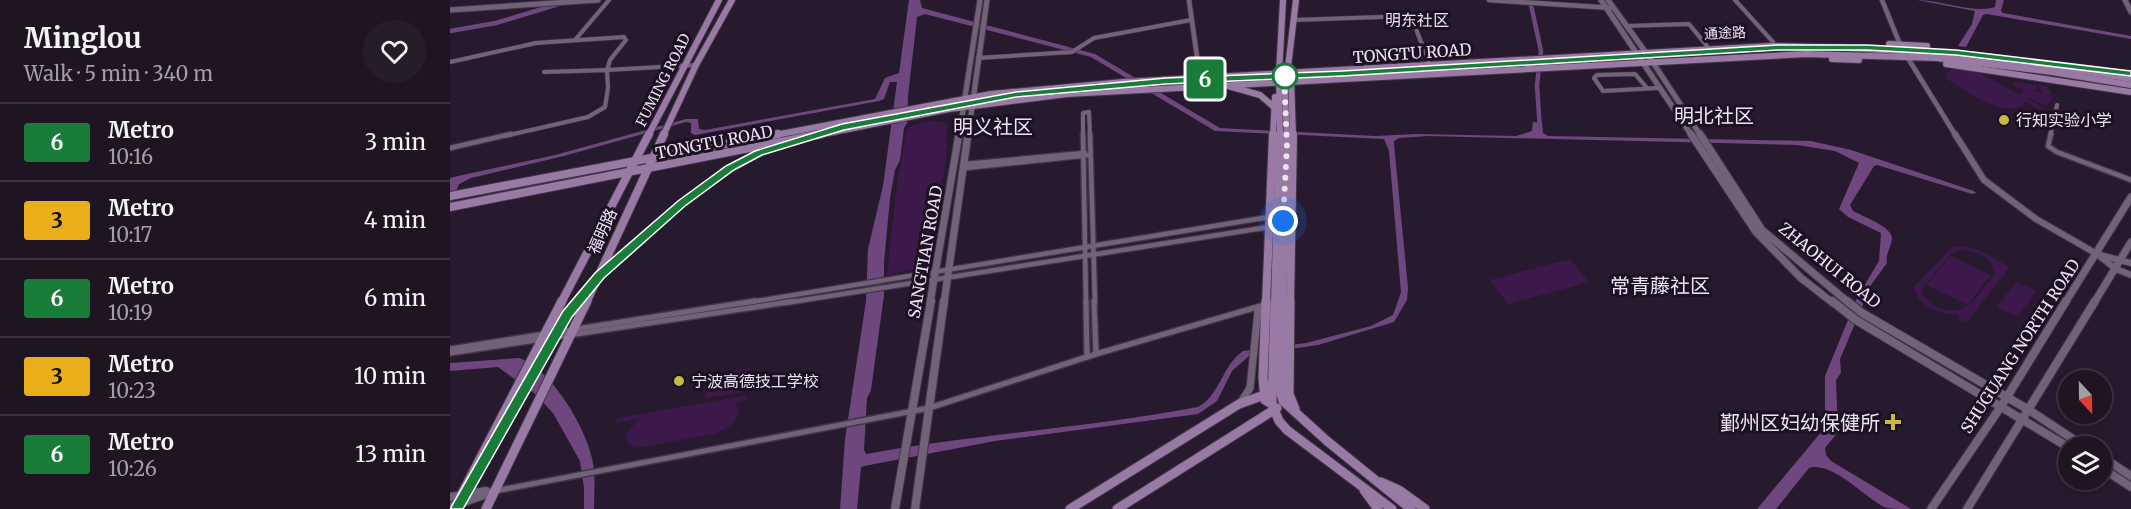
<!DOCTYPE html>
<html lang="en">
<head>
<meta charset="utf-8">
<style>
	body { margin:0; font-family:Merriweather,"Noto Sans SC",serif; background:#261d2a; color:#f1f3f6; height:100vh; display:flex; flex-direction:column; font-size:22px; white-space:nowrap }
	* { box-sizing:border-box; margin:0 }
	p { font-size:20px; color:#a19ea5 }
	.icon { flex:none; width:33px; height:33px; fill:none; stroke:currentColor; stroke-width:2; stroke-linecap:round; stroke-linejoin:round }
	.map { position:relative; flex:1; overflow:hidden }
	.side { display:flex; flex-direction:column; background:#1e1422; width:450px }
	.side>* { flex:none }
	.badge { padding:0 12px; border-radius:4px; font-size:21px; line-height:39px }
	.needle { width:39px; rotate:158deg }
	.controls { position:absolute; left:1608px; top:370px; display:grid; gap:12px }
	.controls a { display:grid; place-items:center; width:54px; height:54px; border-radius:50%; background:#1e1422; box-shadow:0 3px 9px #0003,0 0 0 2px #3c3340; font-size:30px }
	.you { position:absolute; width:30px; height:30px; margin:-15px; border:4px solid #fff; border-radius:50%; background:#1a73e8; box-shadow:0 0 0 9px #1a73e833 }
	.map>.badge { position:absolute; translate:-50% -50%; box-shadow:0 0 0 3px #fff }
	.round { display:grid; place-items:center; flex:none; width:63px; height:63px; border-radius:32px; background:#261d2a }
	.summary { display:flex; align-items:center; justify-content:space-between; height:102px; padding:0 24px }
	h1 { font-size:28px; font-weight:700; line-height:45px }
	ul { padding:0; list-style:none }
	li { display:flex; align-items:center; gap:18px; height:78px; padding:0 24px; border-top:2px solid #3c3340 }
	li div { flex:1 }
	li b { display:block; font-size:22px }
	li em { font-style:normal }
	li .badge { min-width:66px; font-weight:700; text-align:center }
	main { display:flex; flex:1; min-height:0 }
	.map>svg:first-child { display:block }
</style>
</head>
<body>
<main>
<section class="side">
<div class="summary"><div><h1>Minglou</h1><p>Walk · 5 min · 340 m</p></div><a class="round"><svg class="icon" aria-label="heart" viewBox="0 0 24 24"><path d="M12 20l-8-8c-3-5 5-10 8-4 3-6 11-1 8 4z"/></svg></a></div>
<ul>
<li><span class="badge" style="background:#197c39;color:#fff">6</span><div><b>Metro</b><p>10:16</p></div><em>3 min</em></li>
<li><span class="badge" style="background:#eaae1a;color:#111">3</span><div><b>Metro</b><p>10:17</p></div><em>4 min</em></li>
<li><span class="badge" style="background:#197c39;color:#fff">6</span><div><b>Metro</b><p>10:19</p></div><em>6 min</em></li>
<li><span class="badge" style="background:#eaae1a;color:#111">3</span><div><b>Metro</b><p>10:23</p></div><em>10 min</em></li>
<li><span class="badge" style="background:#197c39;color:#fff">6</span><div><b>Metro</b><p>10:26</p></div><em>13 min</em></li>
</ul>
</section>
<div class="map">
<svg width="1681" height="509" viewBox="0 0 1681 509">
	<rect width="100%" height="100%" fill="#281a2e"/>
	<g fill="#3d184a" fill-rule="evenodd">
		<polygon points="1361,48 1434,50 1436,53 1386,51 1223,58 1221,55"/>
		<polygon points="1168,57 1171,59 907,75 904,73"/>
		<path d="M1502,69L1524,70L1570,95L1574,89L1566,88L1563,82L1585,85L1589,91L1577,90L1593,93L1588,85L1596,86L1602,94H1596L1603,96L1597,106L1573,96L1592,107L1588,109L1574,101V105C1554,119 1515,90 1497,79L1495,74Z"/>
		<polygon points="482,121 493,122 497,125 496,162 477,260 465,268 437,275 448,175 451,165 456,130 463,125"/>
		<path d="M1502,247C1525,243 1542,258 1560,267L1516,323L1508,319L1510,315C1493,315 1467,307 1464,287ZM1512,250C1525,251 1545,257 1544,274C1529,293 1518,319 1489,308C1482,305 1476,300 1472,293L1473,288L1502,253Z"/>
		<polygon points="1501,256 1541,275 1518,305 1477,285"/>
		<polygon points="1120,259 1139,282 1058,304 1040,280"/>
		<polygon points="1567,282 1587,291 1567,317 1546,307"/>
		<polygon points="299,369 293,392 254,398 261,375"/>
		<polygon points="298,395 296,400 285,403 289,411 286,420 280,426 265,434 185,448 177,442 175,435 189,419 165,423 167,418"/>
	</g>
	<g fill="#6f477f" fill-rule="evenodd">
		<path d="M459,0H470L472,8L645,54L770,128L925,136L966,134L1066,136L1082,131L1083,122L1092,123L1093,133L1098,136L1361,141L1401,150L1524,191L1526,193L1522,194L1427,165L1424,166L1400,205L1403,211C1412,216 1443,227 1442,239C1441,248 1435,254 1437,263L1421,285L1412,307L1390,359L1391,373L1386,380L1388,432L1375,448L1376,455L1381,461L1461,509C1454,509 1443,509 1437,508C1416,500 1383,460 1359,468L1326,509H1307L1373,430L1375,423V376L1407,298L1429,261L1431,233L1398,217L1389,209L1409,163L1385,151L1347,145L978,136L949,138L944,141V144L958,288L957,300L944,322L868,345L800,355L782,371L767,401L748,414L545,441L414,466L411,467L407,509H390L395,439L416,301L418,249L433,186L447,82H440L434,99L429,101L245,135L241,133V123L236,122L114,156L21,178L9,184L0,206V178L8,176L105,155L236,119H248L249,129L255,130L425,99L435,78L449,73ZM475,14L641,57L765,131L934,139L939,151L951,292L943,315L921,326L856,343L793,351C773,364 769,397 748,407C638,428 526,434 416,454L414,450L417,398L421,390L434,295V262L440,198L445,170L450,160L454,128L457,123L458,96L467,17Z"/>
		<path d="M1467,0C1492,0 1521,14 1545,7L1546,0H1554L1551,11L1553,13L1681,36V39L1537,14L1533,15L1516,47L1508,46L1522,24L1525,11Z"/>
		<path d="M69,358C101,369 135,426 142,458C146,475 144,492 144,509H134V488L130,461L103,413L84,393L48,367L0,371V363Z"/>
	</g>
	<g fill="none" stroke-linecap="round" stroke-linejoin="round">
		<g stroke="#6f477f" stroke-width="4.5">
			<polyline points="1080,0 1091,51 1087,85 1090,130"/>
			<polyline points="0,31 46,23 112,3"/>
		</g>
		<defs>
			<g id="minor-far2">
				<polyline points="1285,0 1323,42"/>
				<polyline points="844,20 961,16 980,65"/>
				<polyline points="1176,26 1239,24 1257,46"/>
				<polyline points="125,40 159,0"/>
				<polyline points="528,58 622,52 644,38 741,20"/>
				<polyline points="0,62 86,43 174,37 176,40 160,60 157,70 246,65"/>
				<polyline points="1197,88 1185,74 1147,75 1144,78 1153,91 1208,88"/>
				<polyline points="639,112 640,136"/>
				<polyline points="55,136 138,117 155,107 158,88 157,70 94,72"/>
				<polyline points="633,136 633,113 639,112"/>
				<polyline points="1600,136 1607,105"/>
			</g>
			<g id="minor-far1">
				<polyline points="633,134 636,303"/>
				<polyline points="640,134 645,303"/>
				<polyline points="1601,134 1598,146 1607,152 1681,180"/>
				<polyline points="0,148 61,134"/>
				<polyline points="515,164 635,153"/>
				<polyline points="515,168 640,155"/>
				<polyline points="295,303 819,217"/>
				<polyline points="335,303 819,227"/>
			</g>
			<g id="minor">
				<polyline points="636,301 637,357"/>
				<polyline points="644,301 646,354"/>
				<polyline points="0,349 305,301"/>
				<polyline points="0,353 345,301"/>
				<polyline points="45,491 479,408 646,354 814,305"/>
			</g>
			<g id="tertiary-far2">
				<polyline points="739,0 750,78"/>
				<polyline points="1039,0 1163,8"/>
				<polyline points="1432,0 1451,47"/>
				<polyline points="1456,55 1506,136"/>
			</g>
			<g id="tertiary-far1">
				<polyline points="1505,134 1534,180 1586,219 1647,254 1666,269 1681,275"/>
				<polyline points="1650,255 1681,263"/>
			</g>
			<polyline id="tertiary" points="791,402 800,388 808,311 816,305"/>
			<g id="secondary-far2">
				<polyline points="1151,0 1242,136"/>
				<polyline points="1158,0 1202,61 1251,136"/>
				<polyline points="1675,0 1681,12"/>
				<polyline points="0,10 148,0"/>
				<polyline points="509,136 530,0"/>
				<polyline points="518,136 537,0"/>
			</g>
			<g id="secondary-far1">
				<polyline points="1241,134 1306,232 1351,278 1383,303"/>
				<polyline points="1250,134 1312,230 1399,303"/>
				<polyline points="480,303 509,134"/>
				<polyline points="494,303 518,134"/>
				<polyline points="1615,303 1681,197"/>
				<polyline points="1644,303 1681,242"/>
			</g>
			<g id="secondary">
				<polyline points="1382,301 1406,320 1618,447"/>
				<polyline points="1397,301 1412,313 1579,410 1635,447"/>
				<polyline points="1652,457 1681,476"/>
				<polyline points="1652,468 1681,487"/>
				<polyline points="0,497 36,491"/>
				<polyline points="0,507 45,491"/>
				<polyline points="445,509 481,301"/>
				<polyline points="465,509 494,301"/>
				<polyline points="1481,509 1552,405 1616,301"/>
				<polyline points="1517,509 1645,301"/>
			</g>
			<g id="primary-far2">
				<polyline points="1439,44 1477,46"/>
				<polyline points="1382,59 1409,60"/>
				<polyline points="1496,64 1681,92"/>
				<polyline points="841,77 843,136"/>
				<polyline points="778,86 810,95 824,107"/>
				<polyline points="198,136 269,0"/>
				<polyline points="213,136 246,65 282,0"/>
				<path d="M320,136L541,94L673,82L1320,46C1442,47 1561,58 1681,79"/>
				<polyline points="363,136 499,109 617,94 1356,54 1486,58 1602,72 1681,85"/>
				<polyline points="823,136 825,97"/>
				<polyline points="830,136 829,74 833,0"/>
				<polyline points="837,136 834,74 838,67 846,0"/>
			</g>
			<g id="primary-far1">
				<polyline points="0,196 328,134"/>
				<polyline points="0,207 371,134"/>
				<polyline points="111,303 199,134"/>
				<polyline points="136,303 214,134"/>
				<polyline points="816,303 823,134"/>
				<polyline points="825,303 830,134"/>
				<polyline points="832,303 837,134"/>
				<polyline points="840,303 843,134"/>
			</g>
			<g id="primary">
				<polyline points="816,301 813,378 815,400 822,404"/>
				<polyline points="825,301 822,404 829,421 837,430 942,509"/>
				<polyline points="832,301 831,393 833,401 877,441 961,509"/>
				<polyline points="840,301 839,394 845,409"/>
				<polyline points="931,482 949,490 975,509"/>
				<polyline points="914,490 928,509"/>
				<polyline points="4,509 112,301"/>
				<polyline points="36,509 137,301"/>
				<polyline points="620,509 789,404 817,394"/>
				<polyline points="667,509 827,408"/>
			</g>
		</defs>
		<use href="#minor-far2" stroke="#413646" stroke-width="5"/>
		<use href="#minor-far1" stroke="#413646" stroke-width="7"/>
		<use href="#minor" stroke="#413646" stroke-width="8"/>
		<use href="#tertiary-far2" stroke="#413646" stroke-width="6"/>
		<use href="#tertiary-far1" stroke="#413646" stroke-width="8"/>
		<use href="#tertiary" stroke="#413646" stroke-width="9"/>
		<use href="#secondary-far2" stroke="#413646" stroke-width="7"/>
		<use href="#secondary-far1" stroke="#413646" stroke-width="9"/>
		<use href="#secondary" stroke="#413646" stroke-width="10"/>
		<use href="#primary-far2" stroke="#413646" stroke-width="8"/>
		<use href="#primary-far1" stroke="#413646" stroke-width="10"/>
		<use href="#primary" stroke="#413646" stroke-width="11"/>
		<use href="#minor-far2" stroke="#726179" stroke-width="4"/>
		<use href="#minor-far1" stroke="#726179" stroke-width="4.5"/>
		<use href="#minor" stroke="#726179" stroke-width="5"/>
		<use href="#tertiary-far2" stroke="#726179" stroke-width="4.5"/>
		<use href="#tertiary-far1" stroke="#726179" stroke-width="6"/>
		<use href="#tertiary" stroke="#726179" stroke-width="7"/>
		<use href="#secondary-far2" stroke="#726179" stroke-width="5"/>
		<use href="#secondary-far1" stroke="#726179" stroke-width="7"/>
		<use href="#secondary" stroke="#726179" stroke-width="8"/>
		<use href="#primary-far2" stroke="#987aa4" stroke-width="6"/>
		<use href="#primary-far1" stroke="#987aa4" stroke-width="8"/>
		<use href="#primary" stroke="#987aa4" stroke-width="9"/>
	</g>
	<polygon fill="#197c39" stroke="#fff" stroke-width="1.5" points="1328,45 1417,45 1506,50 1681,71 1681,76 1506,55 1417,50 1328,50 892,76 716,84 566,97 394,130 312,155 284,170 235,206 154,278 122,317 13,509 0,509 113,311 145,273 228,201 276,166 305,151 392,124 566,92 716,78 892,71"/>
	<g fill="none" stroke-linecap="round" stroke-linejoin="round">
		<polyline stroke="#ece3f1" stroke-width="6" stroke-dasharray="0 10.8" points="833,221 837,146 834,74 835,76"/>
	</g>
	<circle fill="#fff" stroke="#197c39" stroke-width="3" cx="835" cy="76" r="12"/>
	<g fill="#c4bc3e" stroke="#1e1024" stroke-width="2">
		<circle cx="1554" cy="120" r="6"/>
		<circle cx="229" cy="381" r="6"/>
		<path d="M1440 413h6v6h6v6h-6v6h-6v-6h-6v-6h6z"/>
	</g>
	<g text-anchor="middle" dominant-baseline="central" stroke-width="6" stroke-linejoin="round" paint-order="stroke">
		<g font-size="14" fill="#ece3f1" stroke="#1e1024">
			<text transform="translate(1275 33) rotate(-3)">通途路</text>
			<text transform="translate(213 80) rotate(-63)">FUMING ROAD</text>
		</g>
		<g font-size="16" fill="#ece3f1" stroke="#1e1024">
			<text x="967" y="20">明东社区</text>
		</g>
		<g font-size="16" fill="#ece3f1" stroke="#1e1024">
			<text transform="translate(962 53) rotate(-4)">TONGTU ROAD</text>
			<text transform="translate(264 142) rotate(-11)">TONGTU ROAD</text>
			<text transform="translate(152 231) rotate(-66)">福明路</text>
			<text transform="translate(475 252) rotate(-80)">SANGTIAN ROAD</text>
			<text transform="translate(1380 265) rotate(39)">ZHAOHUI ROAD</text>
			<text transform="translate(1570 346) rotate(-57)">SHUGUANG NORTH ROAD</text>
		</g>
		<g font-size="16" fill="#ece3f1" stroke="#1e1024" text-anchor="start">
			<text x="1566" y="120">行知实验小学</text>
			<text x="241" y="381">宁波高德技工学校</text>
		</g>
		<g font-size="20" fill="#ece3f1" stroke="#1e1024">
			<text x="1264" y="115">明北社区</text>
			<text x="543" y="126">明义社区</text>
			<text x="1210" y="285">常青藤社区</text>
		</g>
		<g font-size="20" fill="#ece3f1" stroke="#1e1024" text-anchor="end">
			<text x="1430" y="422">鄞州区妇幼保健所</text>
		</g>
	</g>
</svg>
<div class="controls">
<a><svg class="needle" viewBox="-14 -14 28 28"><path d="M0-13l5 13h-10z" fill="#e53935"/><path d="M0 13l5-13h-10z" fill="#a19ea5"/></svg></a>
<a><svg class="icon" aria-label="layers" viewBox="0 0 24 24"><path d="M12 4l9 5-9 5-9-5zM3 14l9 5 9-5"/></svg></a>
</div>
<div class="you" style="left:833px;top:221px"></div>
<b class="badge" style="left:755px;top:79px;background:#197c39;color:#fff">6</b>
</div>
</main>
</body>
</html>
